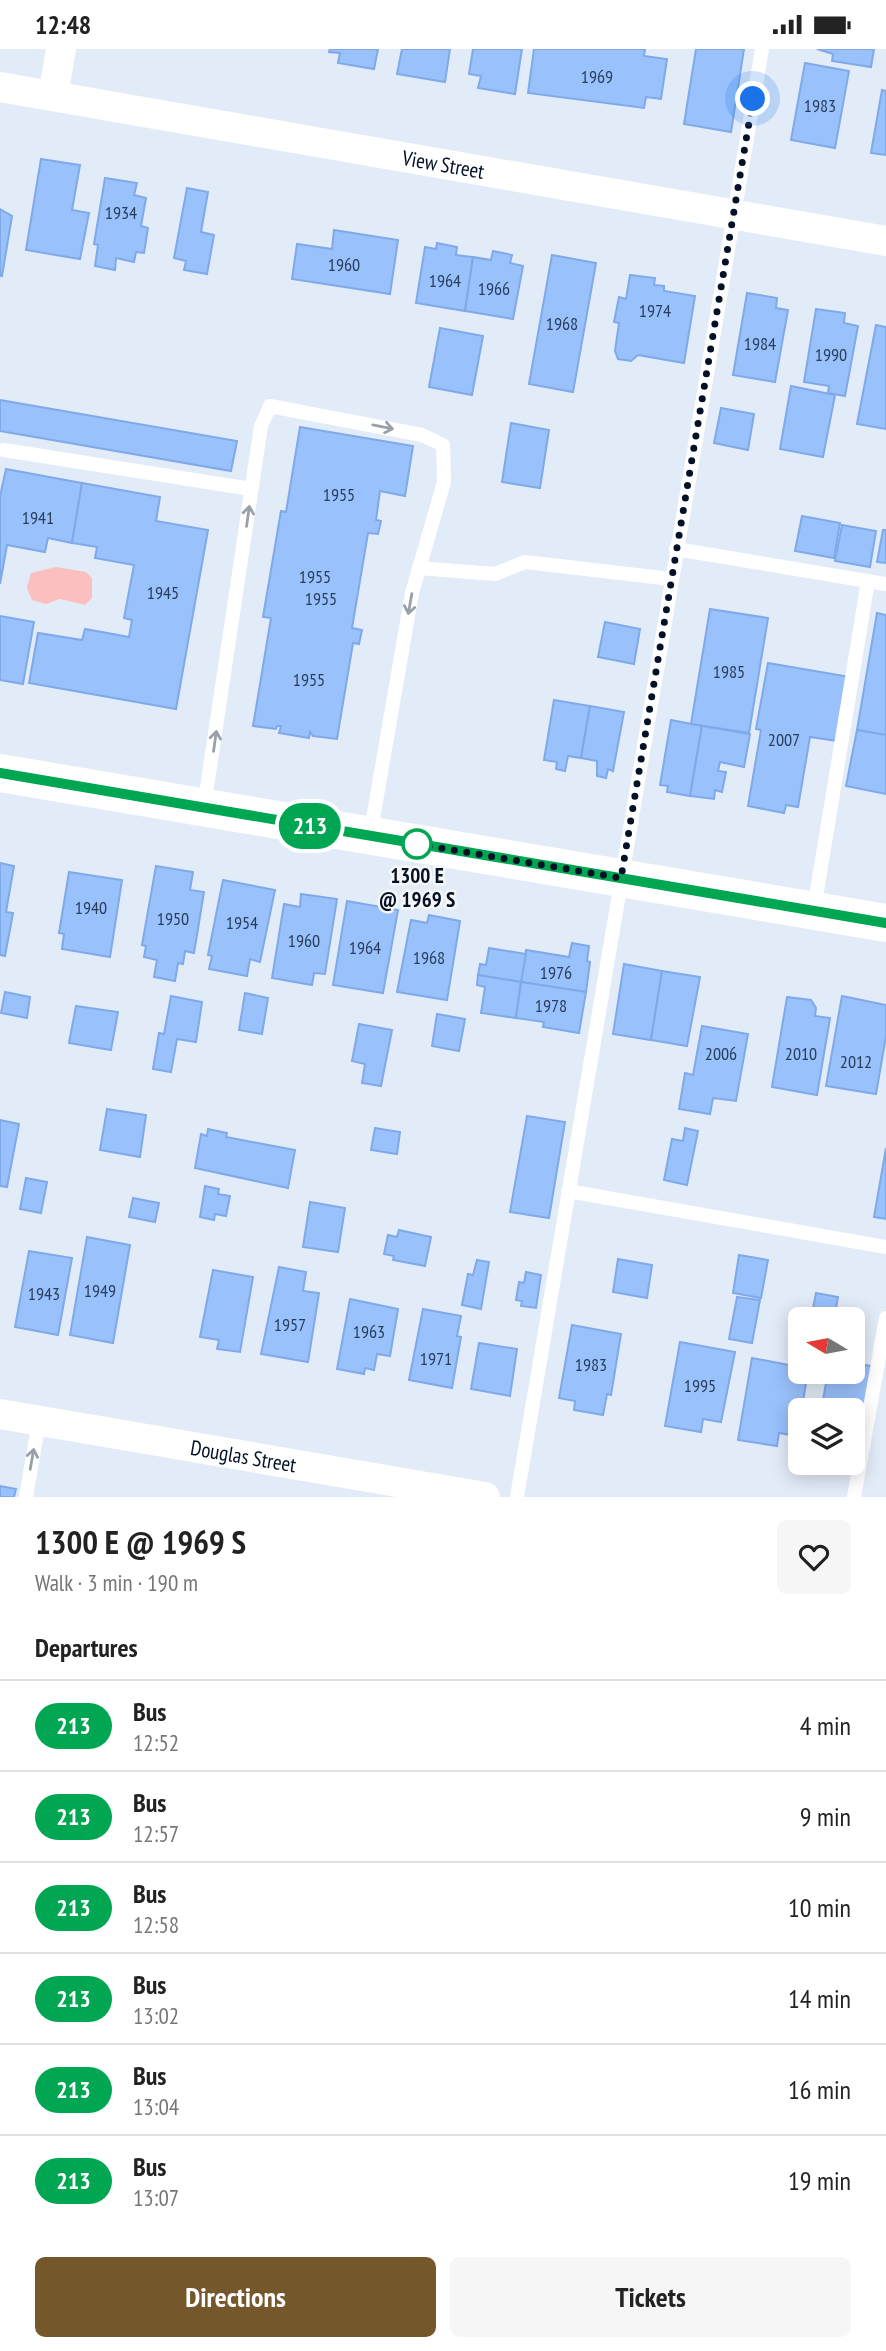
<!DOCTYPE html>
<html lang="en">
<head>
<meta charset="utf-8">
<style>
	body { margin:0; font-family:"PT Sans Narrow",sans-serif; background:#f6f6f6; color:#222; height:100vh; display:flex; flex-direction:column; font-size:26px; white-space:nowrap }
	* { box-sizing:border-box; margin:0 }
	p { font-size:23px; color:#767676 }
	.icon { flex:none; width:38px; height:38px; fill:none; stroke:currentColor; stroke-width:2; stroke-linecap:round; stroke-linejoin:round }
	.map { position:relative; height:1448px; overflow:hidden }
	.sheet { display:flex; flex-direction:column; background:#fff; flex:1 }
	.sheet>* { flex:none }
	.badge { padding:0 14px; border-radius:23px; font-size:24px; line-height:46px }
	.needle { width:46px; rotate:280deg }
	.buttons { position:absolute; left:788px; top:1258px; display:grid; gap:14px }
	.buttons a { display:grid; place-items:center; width:77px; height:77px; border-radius:10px; background:#fff; box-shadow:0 4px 18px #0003; font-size:35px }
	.you { position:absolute; width:35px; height:35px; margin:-18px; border:5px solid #fff; border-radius:50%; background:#1a73e8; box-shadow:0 0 0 10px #1a73e833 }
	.map>.badge { position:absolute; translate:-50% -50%; box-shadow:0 0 0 4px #fff }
	h2 { padding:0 35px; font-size:26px; line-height:63px }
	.round { display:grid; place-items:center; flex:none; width:74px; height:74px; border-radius:10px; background:#f6f6f6 }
	.head { display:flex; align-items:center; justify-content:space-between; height:119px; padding:0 35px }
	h1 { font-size:33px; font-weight:600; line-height:52px }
	.button { display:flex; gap:14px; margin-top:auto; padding:14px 35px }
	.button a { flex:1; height:80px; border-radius:10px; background:#74582b; color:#fff; font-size:28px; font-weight:600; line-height:80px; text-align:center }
	.button a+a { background:#f6f6f6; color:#222 }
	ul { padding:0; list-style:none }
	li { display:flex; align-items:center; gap:21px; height:91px; padding:0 35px; border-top:2px solid #e0e0e0 }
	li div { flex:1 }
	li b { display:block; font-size:26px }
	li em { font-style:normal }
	li .badge { min-width:77px; font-weight:700; text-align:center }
	.status { display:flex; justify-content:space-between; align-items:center; height:49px; padding:0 35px; background:#fff; direction:ltr }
	.status svg { height:19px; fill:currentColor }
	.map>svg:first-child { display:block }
</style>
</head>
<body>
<div class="status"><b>12:48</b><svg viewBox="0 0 49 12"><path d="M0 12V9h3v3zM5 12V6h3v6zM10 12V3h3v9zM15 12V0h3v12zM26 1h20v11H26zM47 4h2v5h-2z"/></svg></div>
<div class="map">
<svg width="886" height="1448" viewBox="0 0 886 1448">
	<rect width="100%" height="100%" fill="#e2ebf8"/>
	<polygon fill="#fcbfbf" points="56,518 86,523 92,529 92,549 85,556 60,550 46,555 32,551 27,539 31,524"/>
	<g fill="#99c1fc" stroke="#7fa9e8" stroke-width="2">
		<polygon points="330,0 378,0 374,20 338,14 340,4 329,3"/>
		<polygon points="402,0 450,0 445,33 397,25"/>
		<polygon points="473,0 522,0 515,45 478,39 481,27 469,25"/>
		<polygon points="534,0 645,0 644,7 667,10 661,50 646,48 644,59 528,44"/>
		<polygon points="696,0 744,0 731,83 684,75"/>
		<polygon points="817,0 874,0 871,18 832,12 833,5"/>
		<polygon points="805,14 849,22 835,99 791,91"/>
		<polygon points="882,41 886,42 886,106 871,104"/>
		<polygon points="41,110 80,116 72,161 89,164 80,210 26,201"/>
		<polygon points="105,129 137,134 134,146 146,149 141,177 148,179 144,204 136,203 134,213 116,209 115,221 95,217 98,196 94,195"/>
		<polygon points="187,139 208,143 201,183 214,186 207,225 184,221 186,212 174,209"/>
		<polygon points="0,160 12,167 2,227 0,227"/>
		<polygon points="334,181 398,191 390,245 292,230 297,195 332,200"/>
		<polygon points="437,194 457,198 456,206 473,208 465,262 416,254 425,198 436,200"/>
		<polygon points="493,202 512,206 510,214 523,217 513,270 465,262 473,208 491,211"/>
		<polygon points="552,206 596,214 573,343 529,335"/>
		<polygon points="630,226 655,229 654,236 664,237 664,242 695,247 684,314 638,306 631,312 618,310 615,302 619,274 614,273 619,248 626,250"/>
		<polygon points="747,244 777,249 776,259 788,261 775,333 733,326"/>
		<polygon points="816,260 845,264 844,274 858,277 845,347 828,344 829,337 804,333"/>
		<polygon points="876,276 886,278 886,380 857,375"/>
		<polygon points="440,279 483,287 472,346 429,338"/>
		<polygon points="791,337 835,346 823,408 780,400"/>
		<polygon points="0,351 237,392 231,422 0,382"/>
		<polygon points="721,359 754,365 748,401 714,394"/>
		<polygon points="511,374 549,381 540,439 502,433"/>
		<polygon points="300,378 413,397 405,447 380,442 376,471 381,472 378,485 368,484 352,579 362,581 359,595 353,594 337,690 313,687 310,683 309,689 279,684 281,677 277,677 276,680 253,677 271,569 263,568 281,462 286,463"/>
		<polygon points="6,420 82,434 72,494 48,489 45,503 7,496 0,535 0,447"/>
		<polygon points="82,434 160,448 156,472 208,481 176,660 29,634 38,584 82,591 85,580 129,588 132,571 124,569 134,516 95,509 97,498 72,494"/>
		<polygon points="802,467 840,474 834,509 795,502"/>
		<polygon points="842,476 876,482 870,518 835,512"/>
		<polygon points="883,481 886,481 886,514 877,513"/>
		<polygon points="710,560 768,569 749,684 691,675"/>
		<polygon points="877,564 886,566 886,686 857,681"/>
		<polygon points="0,567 34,573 23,635 0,631"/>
		<polygon points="605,573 640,580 634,615 598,608"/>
		<polygon points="768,614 850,628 838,692 810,688 798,758 786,756 784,764 748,757 761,681 756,680"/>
		<polygon points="554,651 590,657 581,709 568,707 565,722 556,720 557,713 544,711"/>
		<polygon points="590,657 624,663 613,722 608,720 606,729 597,727 597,712 581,709"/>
		<polygon points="671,671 702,677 690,747 667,743 668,737 660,736"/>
		<polygon points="702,677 750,685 744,718 720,713 718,722 726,723 722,743 715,741 714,750 690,747"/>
		<polygon points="857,681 886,686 886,745 846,737"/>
		<polygon points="0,814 14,817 6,863 13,864 5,907 0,906"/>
		<polygon points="156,817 193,823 190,841 204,843 194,904 185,902 183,915 178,914 175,932 154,928 157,911 144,908 146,897 142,896"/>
		<polygon points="69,823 122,831 110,908 62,900 64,885 59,884"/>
		<polygon points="223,831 275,841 260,913 250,910 247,927 209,920 212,907 208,906"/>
		<polygon points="301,845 337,850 325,925 314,924 312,936 272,929 284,855 300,858"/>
		<polygon points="347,852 398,861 383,944 333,936"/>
		<polygon points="429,866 460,872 447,951 397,943 411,871 427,874"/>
		<polygon points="572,894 589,897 587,912 590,913 586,943 521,933 526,901 569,908"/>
		<polygon points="489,899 526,905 521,933 478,926 480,915 486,916"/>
		<polygon points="624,915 662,922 651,991 613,985"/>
		<polygon points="662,922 700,928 687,997 651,991"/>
		<polygon points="478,926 521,933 516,969 481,964 485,938 477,936"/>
		<polygon points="521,933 586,943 579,984 543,978 544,973 516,969"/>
		<polygon points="5,943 30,948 27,969 1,964"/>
		<polygon points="245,944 268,949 262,985 239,981"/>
		<polygon points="171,947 202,953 196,993 177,990 171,1023 153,1020 159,984 164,985"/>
		<polygon points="842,947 886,956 886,987 876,1045 826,1037"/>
		<polygon points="787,948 811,951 816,959 815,967 830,969 817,1046 772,1038"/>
		<polygon points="76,957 118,963 111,1001 69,994"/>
		<polygon points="437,965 465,970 459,1002 432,997"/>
		<polygon points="359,975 392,981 381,1037 362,1034 365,1015 352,1012"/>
		<polygon points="702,977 748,985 736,1052 713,1049 710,1065 679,1060 685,1024 693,1026"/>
		<polygon points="107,1060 146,1066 140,1108 100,1101"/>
		<polygon points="527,1067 565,1073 549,1169 510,1163"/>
		<polygon points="0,1071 19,1075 7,1138 0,1137"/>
		<polygon points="375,1079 400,1083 397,1105 371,1101"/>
		<polygon points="685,1079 698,1082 687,1136 664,1131 672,1090 683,1092"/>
		<polygon points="208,1080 227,1084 226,1088 295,1101 288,1139 195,1119 201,1085 207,1087"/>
		<polygon points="886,1099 886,1170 874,1168"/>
		<polygon points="26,1129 47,1133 41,1164 20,1160"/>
		<polygon points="205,1137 219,1140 218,1145 230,1147 226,1167 215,1165 214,1171 200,1168"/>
		<polygon points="133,1149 159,1154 155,1173 129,1168"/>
		<polygon points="310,1153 345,1159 338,1203 303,1198"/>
		<polygon points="399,1181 431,1188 425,1217 393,1211 394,1207 384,1205 388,1186 397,1188"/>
		<polygon points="87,1188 130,1196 113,1294 70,1286"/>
		<polygon points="29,1202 72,1209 58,1286 15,1278"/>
		<polygon points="739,1206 768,1211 761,1249 733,1244"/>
		<polygon points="618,1210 652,1216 647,1249 613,1243"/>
		<polygon points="477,1211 489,1213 481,1260 462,1256 468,1225 473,1226"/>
		<polygon points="279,1218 306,1223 303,1242 319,1244 308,1313 261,1305"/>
		<polygon points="213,1221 253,1228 240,1303 217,1300 219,1291 200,1288"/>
		<polygon points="526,1223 541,1226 536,1259 521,1257 522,1252 516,1251 519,1233 524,1234"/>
		<polygon points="816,1244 838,1248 834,1270 811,1270"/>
		<polygon points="737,1248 760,1251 752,1294 729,1290"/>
		<polygon points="350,1250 398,1260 390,1307 377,1305 374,1321 365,1319 364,1325 337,1320"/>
		<polygon points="423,1260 461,1267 457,1287 461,1288 452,1339 409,1331"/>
		<polygon points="572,1276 621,1285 611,1346 607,1345 603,1366 574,1361 575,1352 559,1349"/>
		<polygon points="680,1293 735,1303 721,1373 703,1370 701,1383 665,1377"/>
		<polygon points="479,1294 517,1300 510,1347 471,1340"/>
		<polygon points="852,1296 857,1297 854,1314 872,1317 861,1379 852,1378 852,1362 821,1362 828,1323 852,1323"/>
		<polygon points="752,1309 800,1318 800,1323 808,1323 797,1387 779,1384 777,1397 738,1391"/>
		<polygon points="0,1437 16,1440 14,1448 0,1448"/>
	</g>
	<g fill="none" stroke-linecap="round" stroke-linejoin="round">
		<g stroke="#fff" stroke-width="14">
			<polyline points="4,401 251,440"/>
			<polyline points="676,500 886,535"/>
			<polyline points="419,519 495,525 525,513 671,530"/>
			<polyline points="204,758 261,377 270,357 422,386 443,396 444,433 412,544 370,787"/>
			<polyline points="814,860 868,532"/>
			<polyline points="568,1142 886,1198"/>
			<polyline points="26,1448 39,1372"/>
			<polyline points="517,1448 762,0"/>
			<polyline points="854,1448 886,1269"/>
		</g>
		<g stroke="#fff" stroke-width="30">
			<path id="s1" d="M0,38L886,192"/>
			<polyline points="53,47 61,0"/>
			<path id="s2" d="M0,1365L485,1448"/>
		</g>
		<polyline stroke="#fff" stroke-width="38" points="0,724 886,874"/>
	</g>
	<defs><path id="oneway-shaft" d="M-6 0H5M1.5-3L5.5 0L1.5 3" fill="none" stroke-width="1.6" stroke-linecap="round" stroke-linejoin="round" transform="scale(1.75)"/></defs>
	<g stroke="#9aa0a9">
		<use href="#oneway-shaft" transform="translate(383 378) rotate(11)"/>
		<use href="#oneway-shaft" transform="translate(248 467) rotate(-82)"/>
		<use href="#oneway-shaft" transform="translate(410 555) rotate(100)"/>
		<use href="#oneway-shaft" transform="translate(215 692) rotate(-82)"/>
		<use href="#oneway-shaft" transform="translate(32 1410) rotate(-80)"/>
	</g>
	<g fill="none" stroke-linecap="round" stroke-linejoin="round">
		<defs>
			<polyline id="line" points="0,724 886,874"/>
		</defs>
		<use href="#line" stroke="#fff" stroke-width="16"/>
		<use href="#line" stroke="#00a651" stroke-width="10"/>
		<polyline stroke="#031127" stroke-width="7" stroke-dasharray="0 12.6" points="417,795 621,829 753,50"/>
	</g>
	<circle fill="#fff" stroke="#00a651" stroke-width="3.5" cx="417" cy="795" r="14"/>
	<g text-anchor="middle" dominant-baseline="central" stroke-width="5" stroke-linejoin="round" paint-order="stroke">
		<g font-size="18" fill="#283d5c">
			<text x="597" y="27">1969</text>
			<text x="820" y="56">1983</text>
			<text x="121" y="163">1934</text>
			<text x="344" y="215">1960</text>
			<text x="445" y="231">1964</text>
			<text x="494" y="239">1966</text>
			<text x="655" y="261">1974</text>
			<text x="562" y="274">1968</text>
			<text x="760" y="294">1984</text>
			<text x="831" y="305">1990</text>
			<text x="339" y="445">1955</text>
			<text x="38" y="468">1941</text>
			<text x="315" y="527">1955</text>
			<text x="163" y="543">1945</text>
			<text x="321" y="549">1955</text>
			<text x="729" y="622">1985</text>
			<text x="309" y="630">1955</text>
			<text x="784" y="690">2007</text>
			<text x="91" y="858">1940</text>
			<text x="173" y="869">1950</text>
			<text x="242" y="873">1954</text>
			<text x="304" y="891">1960</text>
			<text x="365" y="898">1964</text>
			<text x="429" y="908">1968</text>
			<text x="556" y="923">1976</text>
			<text x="551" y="956">1978</text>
			<text x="721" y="1004">2006</text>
			<text x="801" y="1004">2010</text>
			<text x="856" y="1012">2012</text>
			<text x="100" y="1241">1949</text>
			<text x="44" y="1244">1943</text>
			<text x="290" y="1275">1957</text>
			<text x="369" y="1282">1963</text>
			<text x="436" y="1309">1971</text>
			<text x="591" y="1315">1983</text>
			<text x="700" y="1336">1995</text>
		</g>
		<g font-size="21" fill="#031127" stroke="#f7f7f7">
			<text stroke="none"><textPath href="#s1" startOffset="450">View Street</textPath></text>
			<text stroke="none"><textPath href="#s2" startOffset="247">Douglas Street</textPath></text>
		</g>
		<g font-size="21" font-weight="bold" fill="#031127" stroke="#f7f7f7">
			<text x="417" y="826">1300 E<tspan x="417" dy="24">@ 1969 S</tspan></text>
		</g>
	</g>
</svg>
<div class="buttons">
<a><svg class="needle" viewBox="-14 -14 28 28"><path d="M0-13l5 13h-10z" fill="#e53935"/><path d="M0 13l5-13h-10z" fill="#767676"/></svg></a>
<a><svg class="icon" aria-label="layers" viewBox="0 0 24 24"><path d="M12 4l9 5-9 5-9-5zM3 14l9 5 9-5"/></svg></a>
</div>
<div class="you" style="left:753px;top:50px"></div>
<b class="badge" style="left:310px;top:777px;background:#00a651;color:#fff">213</b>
</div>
<section class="sheet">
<div class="head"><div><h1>1300 E @ 1969 S</h1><p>Walk · 3 min · 190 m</p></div><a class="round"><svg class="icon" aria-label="heart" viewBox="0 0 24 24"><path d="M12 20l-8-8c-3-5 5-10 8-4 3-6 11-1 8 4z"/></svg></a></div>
<h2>Departures</h2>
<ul>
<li><span class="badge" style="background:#00a651;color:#fff">213</span><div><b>Bus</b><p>12:52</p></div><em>4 min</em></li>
<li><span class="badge" style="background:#00a651;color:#fff">213</span><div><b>Bus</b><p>12:57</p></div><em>9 min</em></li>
<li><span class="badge" style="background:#00a651;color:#fff">213</span><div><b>Bus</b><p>12:58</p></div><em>10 min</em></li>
<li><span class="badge" style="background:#00a651;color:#fff">213</span><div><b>Bus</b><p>13:02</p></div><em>14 min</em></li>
<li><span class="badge" style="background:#00a651;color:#fff">213</span><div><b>Bus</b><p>13:04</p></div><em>16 min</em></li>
<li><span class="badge" style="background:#00a651;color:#fff">213</span><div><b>Bus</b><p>13:07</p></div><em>19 min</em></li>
</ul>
<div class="button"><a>Directions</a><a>Tickets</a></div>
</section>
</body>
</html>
